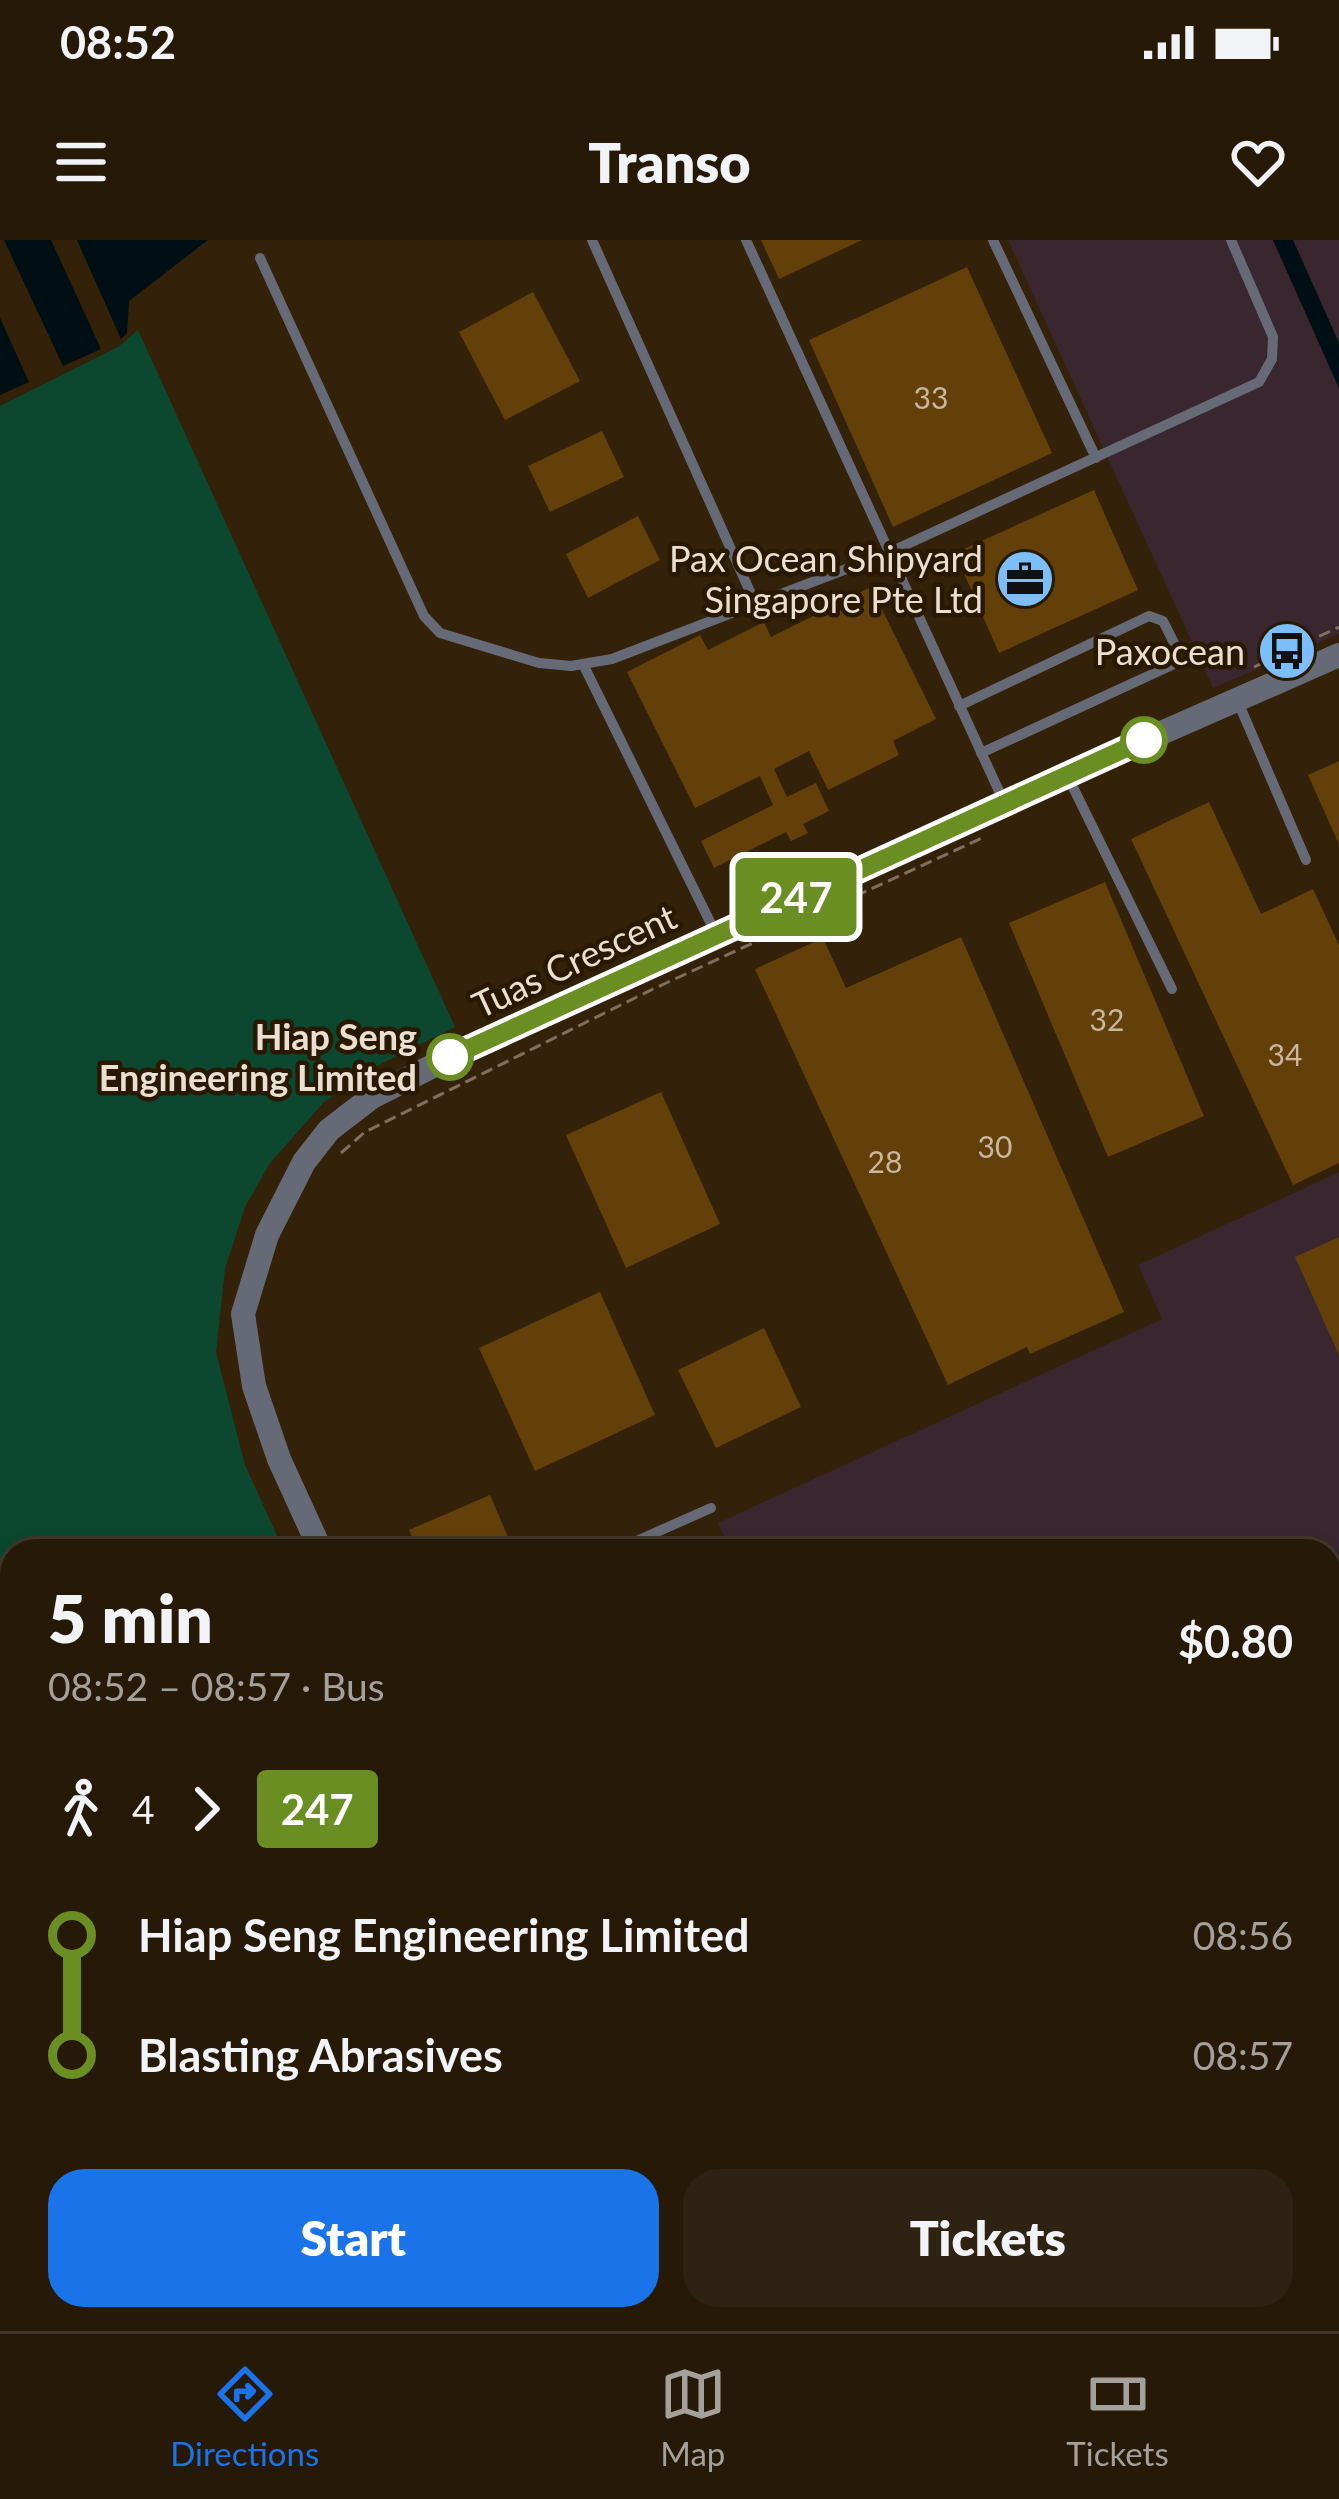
<!DOCTYPE html>
<html lang="en">
<head>
<meta charset="utf-8">
<style>
	body { margin:0; font-family:Lato,sans-serif; background:#2e2212; color:#f1f3f6; height:100vh; display:flex; flex-direction:column; font-size:45px; white-space:nowrap }
	* { box-sizing:border-box; margin:0 }
	p { font-size:39px; color:#a4a09c }
	.icon { flex:none; width:66px; height:66px; fill:none; stroke:currentColor; stroke-width:2; stroke-linecap:round; stroke-linejoin:round }
	.map { position:relative; flex:1; overflow:hidden }
	.panel { position:absolute; left:0px; top:1299px; width:1341px; height:792px; display:flex; flex-direction:column; background:#261908; border-radius:36px 36px 0 0; box-shadow:0 6px 18px #0003,0 0 0 3px #423829 }
	.panel>* { flex:none }
	.badge { padding:0 24px; border-radius:9px; font-size:42px; line-height:78px }
	.map>.badge { position:absolute; translate:-50% -50%; box-shadow:0 0 0 6px #fff }
	.legs { display:flex; align-items:center; gap:18px; height:132px; padding:0 48px; font-size:39px }
	.legs p { margin-inline-start:auto }
	.summary { display:flex; align-items:center; justify-content:space-between; height:204px; padding:0 48px }
	h1 { font-size:66px; font-weight:800; line-height:90px }
	.cta { display:flex; gap:24px; margin-top:auto; padding:24px 48px }
	.cta a { flex:1; height:138px; border-radius:36px; background:#1a73e8; color:#fff; font-size:48px; font-weight:800; line-height:138px; text-align:center }
	.cta a+a { background:#2e2212; color:#f1f3f6 }
	ul { padding:0 48px; list-style:none }
	li { display:flex; align-items:center; gap:42px; height:120px; font-size:45px }
	li i { display:grid; place-items:center; width:18px; height:100%; margin:0 15px; background:currentColor }
	li i::after { content:''; width:30px; height:30px; margin:-15px; border:9px solid; border-radius:50%; background:#261908 }
	li p { margin-inline-start:auto }
	li:first-child i { background:linear-gradient(#0000 50%,currentColor 0) }
	li:last-child i { background:linear-gradient(currentColor 50%,#0000 0) }
	.status { display:flex; justify-content:space-between; align-items:center; height:84px; padding:0 60px; background:#261908; direction:ltr }
	.status svg { height:33px; fill:currentColor }
	header { display:flex; justify-content:space-between; align-items:center; height:156px; padding:0 48px; background:#261908; font-size:54px; font-weight:800 }
	.menu { display:flex; justify-content:space-around; align-items:center; height:168px; border-top:3px solid #423829; background:#261908; font-size:33px; color:#a4a09c }
	.menu a { display:grid; justify-items:center; gap:6px }
	.menu .current { color:#1a73e8 }
	.map>svg:first-child { display:block }
</style>
</head>
<body>
<div class="status"><b>08:52</b><svg viewBox="0 0 49 12"><path d="M0 12V9h3v3zM5 12V6h3v6zM10 12V3h3v9zM15 12V0h3v12zM26 1h20v11H26zM47 4h2v5h-2z"/></svg></div>
<header><svg class="icon" aria-label="menu" viewBox="0 0 24 24"><path d="M4 6h16M4 12h16M4 18h16"/></svg>Transo<svg class="icon" aria-label="heart" viewBox="0 0 24 24"><path d="M12 20l-8-8c-3-5 5-10 8-4 3-6 11-1 8 4z"/></svg></header>
<div class="map">
<svg width="1339" height="2091" viewBox="0 0 1339 2091">
	<rect width="100%" height="100%" fill="#33210a"/>
	<g fill="#39262e">
		<polygon points="1008,0 1273,0 1339,148 1339,394 1213,448"/>
		<polygon points="1293,0 1339,0 1339,103"/>
		<polygon points="1339,932 1339,1692 1329,1697 1329,1311 730,1311 718,1283 1162,1079 1138,1025"/>
	</g>
	<g fill="#0c4830">
		<polygon points="138,90 455,787 377,826 324,862 270,923 245,967 225,1029 216,1112 245,1225 284,1311 12,1311 12,1499 0,1503 0,166 118,107"/>
		<polygon points="12,1619 12,2067 0,2039 0,1626"/>
		<polygon points="17,2079 445,2079 419,2091 23,2091"/>
	</g>
	<g fill="#000f13">
		<polygon points="4,0 51,0 101,109 63,126"/>
		<polygon points="77,0 208,0 129,61 127,93 121,99"/>
		<polygon points="1273,0 1293,0 1339,103 1339,148"/>
		<polygon points="0,78 29,142 0,155"/>
	</g>
	<g fill="#63400a">
		<polygon points="761,0 862,0 779,39"/>
		<polygon points="967,27 1052,213 893,287 809,100"/>
		<polygon points="533,52 580,141 505,180 459,92"/>
		<polygon points="602,191 624,237 550,272 528,226"/>
		<polygon points="1094,250 1138,350 999,413 955,313"/>
		<polygon points="638,276 660,320 588,358 566,314"/>
		<polygon points="871,347 936,479 893,501 899,515 828,550 809,511 774,529 787,557 816,543 829,571 803,584 808,593 791,601 786,592 714,628 701,601 773,565 760,536 695,568 627,432 700,395 708,410 764,382 771,397"/>
		<polygon points="1339,521 1339,604 1308,535"/>
		<polygon points="1209,562 1261,674 1313,649 1339,705 1339,923 1293,945 1131,599"/>
		<polygon points="1105,642 1204,876 1108,917 1009,683"/>
		<polygon points="961,697 1124,1072 1030,1114 1027,1107 948,1145 755,729 823,698 846,748"/>
		<polygon points="661,852 720,984 626,1028 566,895"/>
		<polygon points="1339,997 1339,1115 1295,1017"/>
		<polygon points="600,1052 655,1175 535,1231 479,1108"/>
		<polygon points="764,1088 801,1167 716,1208 678,1130"/>
		<polygon points="490,1255 514,1311 418,1311 409,1290"/>
	</g>
	<g fill="none" stroke-linecap="round" stroke-linejoin="round">
		<g stroke="#7f6f5c" stroke-width="3" stroke-dasharray="12 6" stroke-linecap="butt">
			<polyline points="1254,427 1339,387"/>
			<polyline points="341,913 365,892 653,749 982,598"/>
			<polyline points="1329,1760 1339,1755"/>
		</g>
		<g stroke="#666a76" stroke-width="10">
			<polyline points="592,0 756,365"/>
			<polyline points="746,0 1004,562"/>
			<polyline points="993,0 1096,218"/>
			<polyline points="260,18 424,376 440,393 539,423 571,426 612,419 888,313 1259,142 1272,119 1273,97 1231,0"/>
			<polyline points="583,424 716,694"/>
			<polyline points="1238,462 1306,620"/>
			<polyline points="959,466 1149,376 1163,381 1176,407 1172,425 981,513"/>
			<polyline points="1068,537 1172,749"/>
			<polyline points="614,1311 711,1268"/>
			<polyline points="1329,1662 1339,1657"/>
			<polyline points="597,2079 602,2091"/>
		</g>
		<g stroke="#666a76" stroke-width="21">
			<polyline points="1329,1730 1339,1725"/>
			<polyline points="1329,1966 1339,1988"/>
		</g>
		<g stroke="#666a76" stroke-width="24">
			<polyline points="321,1311 279,1219 254,1146 243,1074 267,995 304,922 329,890 372,857 470,807 1004,562 1339,415"/>
			<polyline points="672,2079 677,2091"/>
		</g>
	</g>
	<g fill="none" stroke-linecap="round" stroke-linejoin="round">
		<defs>
			<polyline id="line-1" points="450,817 1144,500"/>
		</defs>
		<use href="#line-1" stroke="#fff" stroke-width="27"/>
		<use href="#line-1" stroke="#6b8e23" stroke-width="18"/>
	</g>
	<defs>
		<symbol id="office-disc" viewBox="-11 -11 22 22"><circle r="9.5" fill="#7cbef9" stroke="#291802"/><path d="M-6-3h4V-5.5h4V-3h4V5H-6ZM-1-4.5V-3h2v-1.5ZM-6 0V1H6V0Z" fill="#111"/></symbol>
		<symbol id="bus-disc" viewBox="-11 -11 22 22"><circle r="9.5" fill="#7cbef9" stroke="#291802"/><path d="M-5-6H5V4H4V6H2V4H-2V6H-4V4H-5ZM-3.5-4V0h7V-4ZM-3.5 1.2v1.5H-2V1.2ZM2 1.2v1.5H3.5V1.2Z" fill="#111"/></symbol>
	</defs>
	<g fill-rule="evenodd">
		<use href="#office-disc" x="992" y="306" width="66" height="66"/>
		<use href="#bus-disc" x="1254" y="378" width="66" height="66"/>
	</g>
	<g fill="#fff" stroke="#6b8e23" stroke-width="6">
		<circle cx="1144" cy="500" r="21"/>
		<circle cx="450" cy="817" r="21"/>
	</g>
	<g text-anchor="middle" dominant-baseline="central" stroke-width="9" stroke-linejoin="round" paint-order="stroke">
		<g font-size="30" fill="#c9b79f">
			<text x="931" y="157">33</text>
			<text x="1107" y="779">32</text>
			<text x="1285" y="814">34</text>
			<text x="995" y="906">30</text>
			<text x="885" y="921">28</text>
		</g>
		<g font-size="36" fill="#ebdfd1" stroke="#291802" text-anchor="end">
			<text x="983" y="318">Pax Ocean Shipyard<tspan x="983" dy="41">Singapore Pte Ltd</tspan></text>
			<text x="1245" y="411">Paxocean</text>
		</g>
		<g font-size="36" fill="#ebdfd1" stroke="#291802">
			<text transform="translate(574 720) rotate(-25)">Tuas Crescent</text>
		</g>
		<g font-size="36" font-weight="bold" fill="#ebdfd1" stroke="#291802" text-anchor="end">
			<text x="417" y="796">Hiap Seng<tspan x="417" dy="41">Engineering Limited</tspan></text>
		</g>
	</g>
</svg>
<b class="badge" style="left:796px;top:657px;background:#6b8e23;color:#fff">247</b>
<section class="panel">
<div class="summary"><div><h1>5 min</h1><p>08:52 – 08:57 · Bus</p></div><b>$0.80</b></div>
<div class="legs"><svg class="icon" aria-label="walk" viewBox="0 0 24 24"><circle cx="13" cy="4" r="2"/><path d="M13 8l-2 6 4 7M11 14l-3 7M7 12l3-4h3l4 4"/></svg>4<svg class="icon" aria-label="forward" viewBox="0 0 24 24"><path d="M9 5l7 7-7 7"/></svg><b class="badge" style="background:#6b8e23;color:#fff">247</b></div>
<ul>
<li><i style="color:#6b8e23"></i><b>Hiap Seng Engineering Limited</b><p>08:56</p></li>
<li><i style="color:#6b8e23"></i><b>Blasting Abrasives</b><p>08:57</p></li>
</ul>
<div class="cta"><a>Start</a><a>Tickets</a></div>
</section>
</div>
<nav class="menu">
<a class="current"><svg class="icon" aria-label="directions" viewBox="0 0 24 24"><path d="M12 3l9 9-9 9-9-9zM9 14v-3h6M13 9l2 2-2 2"/></svg>Directions</a>
<a><svg class="icon" aria-label="map" viewBox="0 0 24 24"><path d="M3 6l6-2 6 2 6-2v14l-6 2-6-2-6 2zM9 4v14M15 6v14"/></svg>Map</a>
<a><svg class="icon" aria-label="tickets" viewBox="0 0 24 24"><path d="M3 7h18v10H3zM15 7v10"/></svg>Tickets</a>
</nav>
</body>
</html>
